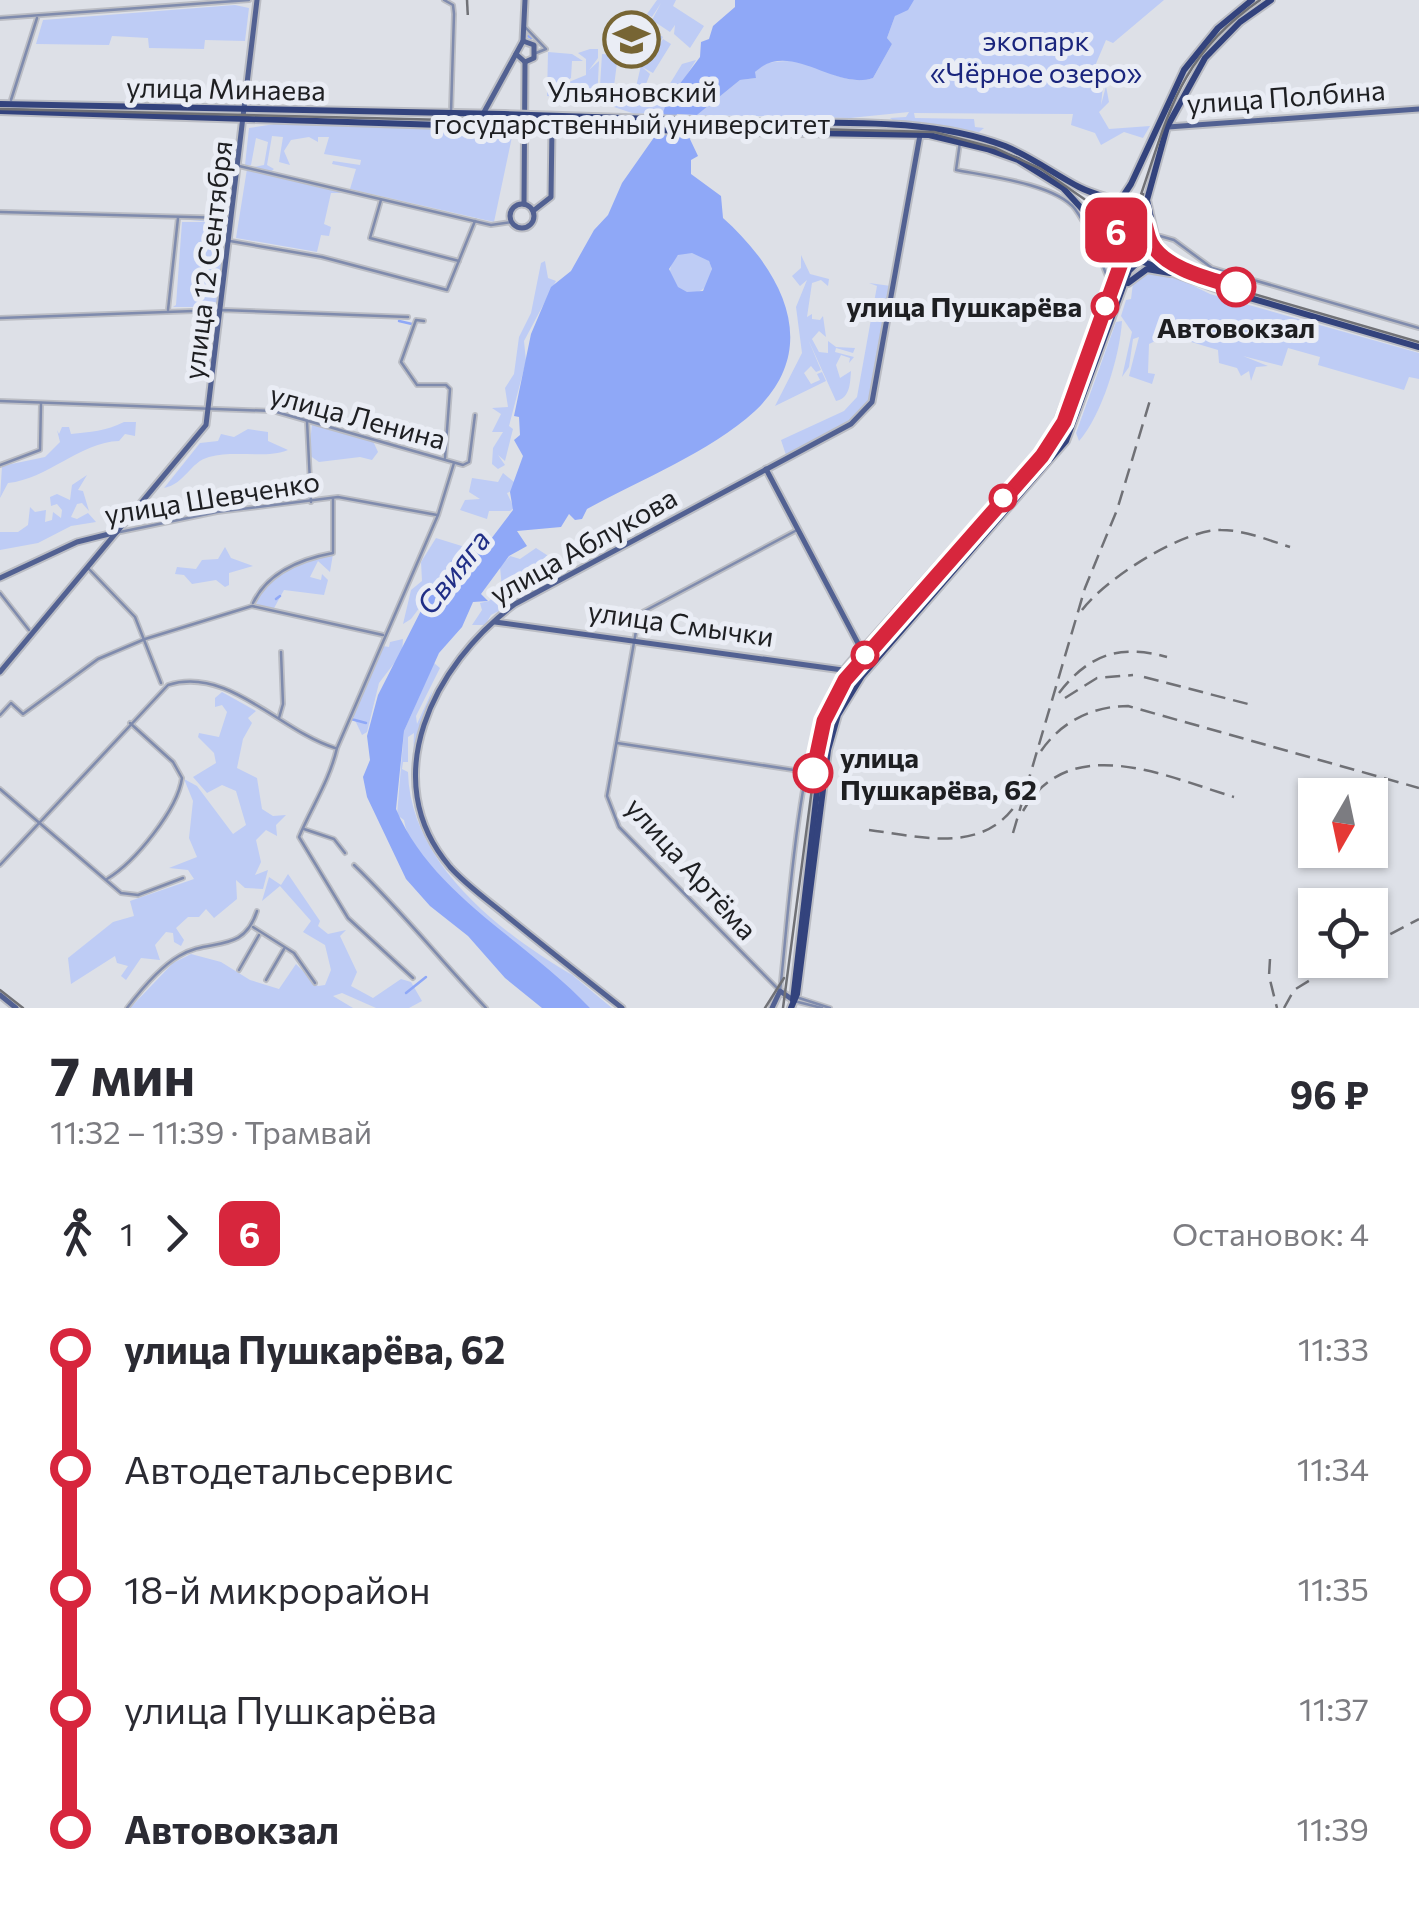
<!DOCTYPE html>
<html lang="ru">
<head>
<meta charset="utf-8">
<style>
	body { margin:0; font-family:Commissioner,sans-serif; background:#f2f2f3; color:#2b2b33; height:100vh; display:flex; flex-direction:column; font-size:38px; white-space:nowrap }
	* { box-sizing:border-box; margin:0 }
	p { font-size:32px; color:#7c7c81 }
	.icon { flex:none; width:55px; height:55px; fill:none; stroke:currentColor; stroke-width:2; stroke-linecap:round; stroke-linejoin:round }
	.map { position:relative; height:1008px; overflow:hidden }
	.drawer { display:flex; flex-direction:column; background:#fff; flex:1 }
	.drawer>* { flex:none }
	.badge { padding:0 20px; border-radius:15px; font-size:35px; line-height:65px }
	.needle { width:65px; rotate:189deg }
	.buttons { position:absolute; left:1298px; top:778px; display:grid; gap:20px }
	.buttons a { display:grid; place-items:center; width:90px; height:90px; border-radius:0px; background:#fff; box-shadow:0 2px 8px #0004; font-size:50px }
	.map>.badge { position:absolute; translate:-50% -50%; box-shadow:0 0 0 5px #fff }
	.legs { display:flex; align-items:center; gap:15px; height:110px; padding:0 50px; font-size:32px }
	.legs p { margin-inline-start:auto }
	.overview { display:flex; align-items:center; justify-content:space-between; height:170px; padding:0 50px }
	h1 { font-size:55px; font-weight:700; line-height:75px }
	ul { padding:0 50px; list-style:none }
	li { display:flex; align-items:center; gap:35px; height:120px; font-size:38px }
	li i { display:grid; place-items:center; width:15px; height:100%; margin:0 12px; background:currentColor }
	li i::after { content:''; width:25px; height:25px; margin:-12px; border:8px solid; border-radius:50%; background:#fff }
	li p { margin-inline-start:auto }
	li:first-child i { background:linear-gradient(#0000 50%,currentColor 0) }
	li:last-child i { background:linear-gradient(currentColor 50%,#0000 0) }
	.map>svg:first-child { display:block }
</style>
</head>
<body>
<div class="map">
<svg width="1419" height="1008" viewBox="0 0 1419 1008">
	<rect width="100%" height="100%" fill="#dde0e7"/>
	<g fill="#beccf5">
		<polygon points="657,0 676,0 673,6 704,26 690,48 674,34 675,25 670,32 652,20 661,3 652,17 647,14"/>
		<path d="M914,0H1164L1113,43L1106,40L1092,73L1097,86H1103L1101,105L1106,86L1109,102L1099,112L1109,129L1150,126L1143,138L1124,132L1101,145L1095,133L1071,125L1073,114L914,113L915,118L974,119L975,127L984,128L979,132L936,125L792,121L895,122L890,118L906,117L909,112L850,118L697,115L740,80L756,78L754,73L764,63C777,62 792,59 804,63C828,70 848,86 873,78L892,44L887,38L895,16Z"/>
		<polygon points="235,5 249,8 245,41 205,40 204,49 149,48 148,38 112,36 109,45 36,44 43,20"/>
		<polygon points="648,27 663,37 658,46 663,39 671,44 653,73 642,67 650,74 646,84 663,95 682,64 696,60 664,112 635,114 599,102 602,54 618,55 614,86 636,87 642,61 619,58 619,54 631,54"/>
		<polygon points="590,49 598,49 598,58 589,70 599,61 597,100 547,96 548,52 572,54 583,61 572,61 571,78 554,88 586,75 586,59 578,53"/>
		<polygon points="281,123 513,132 494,222 350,189 356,169 332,164 333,161 360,165 361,160 324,154 329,137 318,137 318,142 309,137 291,140 284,151 290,165 279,162 283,137 272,136 267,165 274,169 270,172 254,167 264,165 268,142 256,138 251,165 245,165 249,128"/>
		<polygon points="247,169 346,193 331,193 324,224 331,227 329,236 321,235 317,252 236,238"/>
		<circle cx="1132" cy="233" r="19"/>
		<polygon points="182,219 226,221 217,302 196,304 215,307 173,307 176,305 182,222 210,222"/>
		<circle cx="691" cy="272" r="21"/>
		<path d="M801,255L810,274L829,279L828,286L821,280L812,283L807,317L812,314V319L820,320L823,316L826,337L819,331L812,339L819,352L828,353V341L836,347L855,348L853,353L836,348L835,352L854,357L849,363L850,358L841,355L836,365L840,378L851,371C850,381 851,398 836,401L808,339L821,370L816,372L811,366L804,373L811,384L820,380L817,374L822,372L826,381L775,406L802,353L796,307L807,280L800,286L792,276L801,268Z"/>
		<polygon points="545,261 548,278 556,281 524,341 526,361 509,426 513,429 505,461 498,455 505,465 498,469 492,464 493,448 503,432 492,432 501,414 492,408 508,407 505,388 514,374 519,337 531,313 541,263"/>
		<polygon points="1146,271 1167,273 1210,294 1419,353 1419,379 1409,377 1404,390 1318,365 1320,357 1288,348 1282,366 1243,356 1268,366 1256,367 1251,381 1249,371 1241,376 1237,368 1219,363 1218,350 1168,335 1149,344 1148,373 1155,374 1152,384 1129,376 1139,337 1133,339 1129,367 1122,377 1132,332 1121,316 1126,300 1131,299 1133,283"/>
		<polygon points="869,283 891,286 870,403 848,422 786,455 781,440 844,411 857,397 877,286"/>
		<path d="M1122,321C1120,355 1102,415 1079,441L1076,433L1116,322Z"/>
		<path d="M124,422H136L135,436L125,434L119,441C80,442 48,479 8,483L0,498L2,466L45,457L60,442L57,430L59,434L62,427H69L71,434C90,432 106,431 124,422Z"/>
		<polygon points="312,423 373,441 378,452 372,460 360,457 319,462 309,455"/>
		<path d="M248,429L268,432V441L288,450C266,459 235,450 209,457C190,462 185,484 164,488L200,443L218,441L221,434L234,437Z"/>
		<polygon points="503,473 514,482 514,490 507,493 514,508 510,511 489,511 487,519 460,510 465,500 480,499 469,492 472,478 498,482"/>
		<polygon points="87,475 78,490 83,491 89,511 82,503 77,504 71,517 77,519 88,513 96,522 71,526 38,543 0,550 0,532 18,532 28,525 30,507 35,512 46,510 45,522 52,520 53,512 61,518 62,510 57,504 51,506 50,497 57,494 70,500 72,485"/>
		<polygon points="436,538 465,547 411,619 403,624 411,590 422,581 421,562"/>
		<polygon points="225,547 231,558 253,566 229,573 229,585 225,587 216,580 192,584 184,575 175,574 177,567 196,569 202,560 218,559"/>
		<polygon points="536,548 567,568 552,576 550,572 549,577 515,595 508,593 512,604 491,615 485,625 472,625 482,610 480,603 489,601 502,588 500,567 510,556 520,559"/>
		<path d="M333,554L330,572L318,561L310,577L321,580L322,574L328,580L324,595L284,590L273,610L256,605C262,573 305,560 333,554Z"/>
		<path d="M403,639L402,653L379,683L367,732L362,735L353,716C364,691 375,666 383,646L389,647L390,642Z"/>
		<path d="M434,663L440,668L416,716L417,724L433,689C414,747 404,799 439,855C447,868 461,878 469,890C419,847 411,795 414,733L408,737V762H403L402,769L408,772C410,863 500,933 574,976L475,894L612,1008H590C546,962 412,879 404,820L397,815L404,731Z"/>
		<polygon points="222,692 256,711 248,718 252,723 243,739 237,768 257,778 262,809 273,816 286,815 276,825 277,836 266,830 256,840 261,862 255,875 268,870 263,889 245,888 236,880 237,899 214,918 206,909 199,917 188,917 176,928 184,940 181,946 174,942 173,933 166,932 155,945 160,960 141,958 126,980 121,976 128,966 117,963 115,956 71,984 68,958 113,922 134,916 130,901 194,879 188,870 169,868 197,857 189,838 193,801 184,779 197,786 233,834 246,825 236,791 222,785 207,793 193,777 216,763 214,753 198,737 199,733 219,737 227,712 222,705 215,707 215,698"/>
		<polygon points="288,874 320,921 318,926 328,934 346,930 340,936 357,972 351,986 373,998 401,979 411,982 422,1001 409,1008 376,1008 342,993 333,996 353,1008 130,1008 173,963 191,954 221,962 250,980 279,989 296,964 318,986 325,985 331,970 325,945 303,932 311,921 280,886 262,901 269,877 281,885"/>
	</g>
	<path fill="#8fa8f7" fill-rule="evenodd" d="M735,0H914L908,10L895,16L887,38L892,44L873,78C834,91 790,39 755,72L756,78L740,80L697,115L677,114L669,135L689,137L698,156L691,160V174L721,196L723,218C780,269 824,346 755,411C709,453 641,479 587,509L582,519L575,520L569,514L561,527L517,531L527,546L509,556L481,594L488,601L473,602L462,627L439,653L404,731L396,809C432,895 526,940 590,1008H542L505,978L468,936L430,906L406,879L367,797L363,777L370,760L367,736L378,695L432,589L454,557L478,537L491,539L513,510L510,492L523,456L514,440L520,435L519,417L514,416L531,334L551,287L571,271L594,230L608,215L622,183L655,136L667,101L700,57L701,42L709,39L713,26L735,7ZM692,253L709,261L712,269L703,291L687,292L678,287L669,269L678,255Z"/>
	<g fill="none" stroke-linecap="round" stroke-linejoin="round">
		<g stroke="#8fa8f7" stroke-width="2.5">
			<polyline points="528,36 531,38"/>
			<polyline points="599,102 614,102"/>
			<polyline points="399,321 412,324"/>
			<polyline points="276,599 280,596"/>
			<polyline points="351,719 366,723"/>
			<polyline points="406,993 426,977"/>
		</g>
		<defs>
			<g id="street">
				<polyline points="444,0 453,5 454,14 451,112"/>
				<polyline points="0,18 249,0"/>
				<polyline points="524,26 546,49 536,53"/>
				<polyline points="11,100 37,18"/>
				<polyline points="239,166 491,225 511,222"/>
				<polyline points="381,200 370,238 459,261"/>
				<polyline points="0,212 228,218"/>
				<polyline points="1160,236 1174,240 1212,268 1419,328"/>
				<polyline points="230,241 322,257 447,290 475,221"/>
				<polyline points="168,310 178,218"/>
				<polyline points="0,318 222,310 408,317"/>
				<polyline points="424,321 416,320 401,362 417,385 446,385 450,389 445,458"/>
				<polyline points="0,401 273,411 463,465 469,462 475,415"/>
				<polyline points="307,421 311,502"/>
				<polyline points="0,465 40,450 41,403"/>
				<polyline points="120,532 217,512 338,497 437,515"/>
				<polyline points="88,568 135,617 161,683"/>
				<polyline points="0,593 29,630"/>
				<path d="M253,603C268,572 300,559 333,553V499"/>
				<path d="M863,646L1049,438L1109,281C1099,257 1090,230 1075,209C1056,184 987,176 956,170L960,142"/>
				<polyline points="0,715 11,703 23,714 98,659 145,639 252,606 383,635"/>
				<polyline points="279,718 283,704 281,652"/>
				<polyline points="617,743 807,772"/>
				<polyline points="0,789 121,893 138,895 183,878"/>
				<polyline points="304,829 334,839 345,853"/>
				<path d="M0,865L168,685C228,666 280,731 335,748"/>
				<path d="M354,865C401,910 441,961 486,1008"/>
				<path d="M107,879C135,862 178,809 182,778L173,762L130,723"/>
				<polyline points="253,927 294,953 315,983"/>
				<polyline points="239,970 259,935"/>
				<path d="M413,978L348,918L299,837C312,806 329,782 337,748L438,515L454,463"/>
				<polyline points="266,980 284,949"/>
				<polyline points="779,990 619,827 607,796 639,614 797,530"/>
				<path d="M780,991C789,914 798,730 841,673"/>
				<polyline points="799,998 830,1008"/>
				<polyline points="794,1001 822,1008"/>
				<path d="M127,1008C140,991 160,967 179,956C210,937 243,955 257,911"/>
			</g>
			<g id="secondary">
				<polyline points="516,54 525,62 534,58 534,45 523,41"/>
				<polyline points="483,114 523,41 525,0"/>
				<polyline points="1168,127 1419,109"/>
				<circle cx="522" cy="216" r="12"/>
				<polyline points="524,204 525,62"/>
				<polyline points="533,211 551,197 552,128"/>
				<polyline points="766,469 861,649 846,667"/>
				<polyline points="0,578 77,542 117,532"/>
				<polyline points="495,622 857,672"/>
				<polyline points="0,672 206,425 257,0"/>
				<polyline points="0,995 16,1008"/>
				<path d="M622,1008C584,978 546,948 508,917C489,901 467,886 450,867C375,779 434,664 515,604L851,424L872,402L920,135"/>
				<polyline points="772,1008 780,991 793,1000"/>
			</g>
			<g id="primary">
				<polyline points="0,104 504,114"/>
				<polyline points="0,111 504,127"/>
				<path d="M747,122C832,124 925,116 1005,146C1032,157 1054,174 1079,187C1102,199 1130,200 1149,217"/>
				<polyline points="747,132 929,135 987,149 1018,160 1063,188 1124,255 1215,288 1419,347"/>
				<polyline points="1170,266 1155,236 1147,200 1167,127 1205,58 1240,22 1271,0"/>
				<polyline points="1128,283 1147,269 1170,273"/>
				<polyline points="793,1000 822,748 838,701 862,666 1063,435 1117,285 1106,241 1110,216 1131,184 1184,70 1218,28 1252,0"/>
				<polyline points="791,1008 797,994 828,750 838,715 862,676 1066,441 1129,271 1148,252 1155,236"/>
			</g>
		</defs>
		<use href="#street" stroke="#bbbdc4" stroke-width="6"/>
		<use href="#secondary" stroke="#bbbdc4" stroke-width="9"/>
		<use href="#primary" stroke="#bbbdc4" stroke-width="10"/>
		<use href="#street" stroke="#7f8bad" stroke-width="2.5"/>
		<use href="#secondary" stroke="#526192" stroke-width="5"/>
		<use href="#primary" stroke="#33437d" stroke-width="6"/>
		<g stroke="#707176" stroke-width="2.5">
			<polyline points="0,109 934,132 995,148 1041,169 1113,219 1124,253 1055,437 854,668 831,705 818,743 783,1008"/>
			<path d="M1143,194C1137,214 1147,242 1164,255"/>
			<path d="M1101,208L1118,218L1136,209C1168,119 1175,59 1260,0"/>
			<polyline points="1122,267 1129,253 1151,248 1202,279 1419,342"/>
			<polyline points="0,990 23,1008"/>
			<polyline points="765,1008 784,978"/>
		</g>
		<g stroke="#707176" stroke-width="2.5" stroke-dasharray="15 8" stroke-linecap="butt">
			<polyline points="467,0 468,19"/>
			<path d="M1082,610C1105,579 1183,529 1221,530C1244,530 1268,540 1290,547"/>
			<polyline points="1144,677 1248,704"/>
			<path d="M1059,693C1089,654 1120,644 1167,657"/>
			<polyline points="1065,698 1097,678 1133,675"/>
			<path d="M1041,751C1061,722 1092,706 1128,706L1419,788"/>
			<path d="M1023,811C1070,730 1167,777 1234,797"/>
			<path d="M869,830C923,837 985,855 1019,800"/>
			<polyline points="1013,833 1085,588 1117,510 1151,397"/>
			<polyline points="1370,945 1419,919"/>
			<polyline points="1270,959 1269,976 1277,1008"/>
			<polyline points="1284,1008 1294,990 1343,960"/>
		</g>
		<defs>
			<g id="primary-bridge">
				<polyline points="504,114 747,122"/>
				<polyline points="504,127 747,132"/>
			</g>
		</defs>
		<use href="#primary-bridge" stroke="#bbbdc4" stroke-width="10" stroke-linecap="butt"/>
		<use href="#primary-bridge" stroke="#33437d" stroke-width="6"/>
	</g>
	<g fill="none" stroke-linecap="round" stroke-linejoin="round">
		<defs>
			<path id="line-1" d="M813,773L824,721L845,680L1042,456L1064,422L1124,255L1116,230L1120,220L1138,215C1149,225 1145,232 1151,243C1165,269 1210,279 1236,287"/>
		</defs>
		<use href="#line-1" stroke="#fff" stroke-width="22"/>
		<use href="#line-1" stroke="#d7263d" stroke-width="15"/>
	</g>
	<defs>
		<symbol id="university-ring" viewBox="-11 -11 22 22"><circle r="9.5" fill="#eaedf5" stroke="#776534" stroke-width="1.5"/><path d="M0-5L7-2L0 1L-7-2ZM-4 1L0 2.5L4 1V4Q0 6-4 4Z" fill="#776534"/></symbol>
	</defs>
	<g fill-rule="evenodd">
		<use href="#university-ring" x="600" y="8" width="63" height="63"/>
	</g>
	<g fill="#fff" stroke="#d7263d" stroke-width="5">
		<circle cx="1236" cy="287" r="18"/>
		<circle cx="1105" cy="306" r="12"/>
		<circle cx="1003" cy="498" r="12"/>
		<circle cx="865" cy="655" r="12"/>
		<circle cx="813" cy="773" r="18"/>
	</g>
	<g text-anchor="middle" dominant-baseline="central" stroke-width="10" stroke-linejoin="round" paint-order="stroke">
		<g font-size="28" fill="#1a257d" stroke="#eaedf5">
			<text x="1036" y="40">экопарк<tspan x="1036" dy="32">«Чёрное озеро»</tspan></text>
		</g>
		<g font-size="28" fill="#1e1f22" stroke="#eaedf5">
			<text transform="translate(226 88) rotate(1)">улица Минаева</text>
			<text transform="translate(1286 96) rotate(-4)">улица Полбина</text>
			<text transform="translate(207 260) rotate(-83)">улица 12 Сентября</text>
			<text transform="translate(358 416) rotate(15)">улица Ленина</text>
			<text transform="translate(212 497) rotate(-9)">улица Шевченко</text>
			<text transform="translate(583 545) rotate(-29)">улица Аблукова</text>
			<text transform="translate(681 623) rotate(8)">улица Смычки</text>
			<text transform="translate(692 868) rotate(48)">улица Артёма</text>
		</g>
		<g font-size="28" fill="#1e1f22" stroke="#eaedf5">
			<text x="632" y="91">Ульяновский<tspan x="632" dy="32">государственный университет</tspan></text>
		</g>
		<g font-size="28" font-weight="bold" fill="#1e1f22" stroke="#eaedf5" text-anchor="end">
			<text x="1082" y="306">улица Пушкарёва</text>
			<text x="1236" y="327" text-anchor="middle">Автовокзал</text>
			<text x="840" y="757" text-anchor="start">улица<tspan x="840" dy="32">Пушкарёва, 62</tspan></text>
		</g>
		<g font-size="30" font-style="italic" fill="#212f87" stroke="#eaedf5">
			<text transform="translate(452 571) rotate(-52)">Свияга</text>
		</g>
	</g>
</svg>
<div class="buttons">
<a><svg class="needle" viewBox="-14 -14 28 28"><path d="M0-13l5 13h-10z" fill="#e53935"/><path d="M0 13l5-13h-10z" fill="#7c7c81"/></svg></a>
<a><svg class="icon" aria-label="locate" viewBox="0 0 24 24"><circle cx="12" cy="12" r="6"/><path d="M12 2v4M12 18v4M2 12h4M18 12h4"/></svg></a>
</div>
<b class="badge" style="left:1116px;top:230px;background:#d7263d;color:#fff">6</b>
</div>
<section class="drawer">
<div class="overview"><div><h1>7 мин</h1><p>11:32 – 11:39 · Трамвай</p></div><b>96 ₽</b></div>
<div class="legs"><svg class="icon" aria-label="walk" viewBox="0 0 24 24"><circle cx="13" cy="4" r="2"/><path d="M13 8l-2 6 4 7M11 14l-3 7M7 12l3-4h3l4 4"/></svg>1<svg class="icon" aria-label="forward" viewBox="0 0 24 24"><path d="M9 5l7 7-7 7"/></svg><b class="badge" style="background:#d7263d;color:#fff">6</b><p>Остановок: 4</p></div>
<ul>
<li><i style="color:#d7263d"></i><b>улица Пушкарёва, 62</b><p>11:33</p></li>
<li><i style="color:#d7263d"></i><span>Автодетальсервис</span><p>11:34</p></li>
<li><i style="color:#d7263d"></i><span>18-й микрорайон</span><p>11:35</p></li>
<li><i style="color:#d7263d"></i><span>улица Пушкарёва</span><p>11:37</p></li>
<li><i style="color:#d7263d"></i><b>Автовокзал</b><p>11:39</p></li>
</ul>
</section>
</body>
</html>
